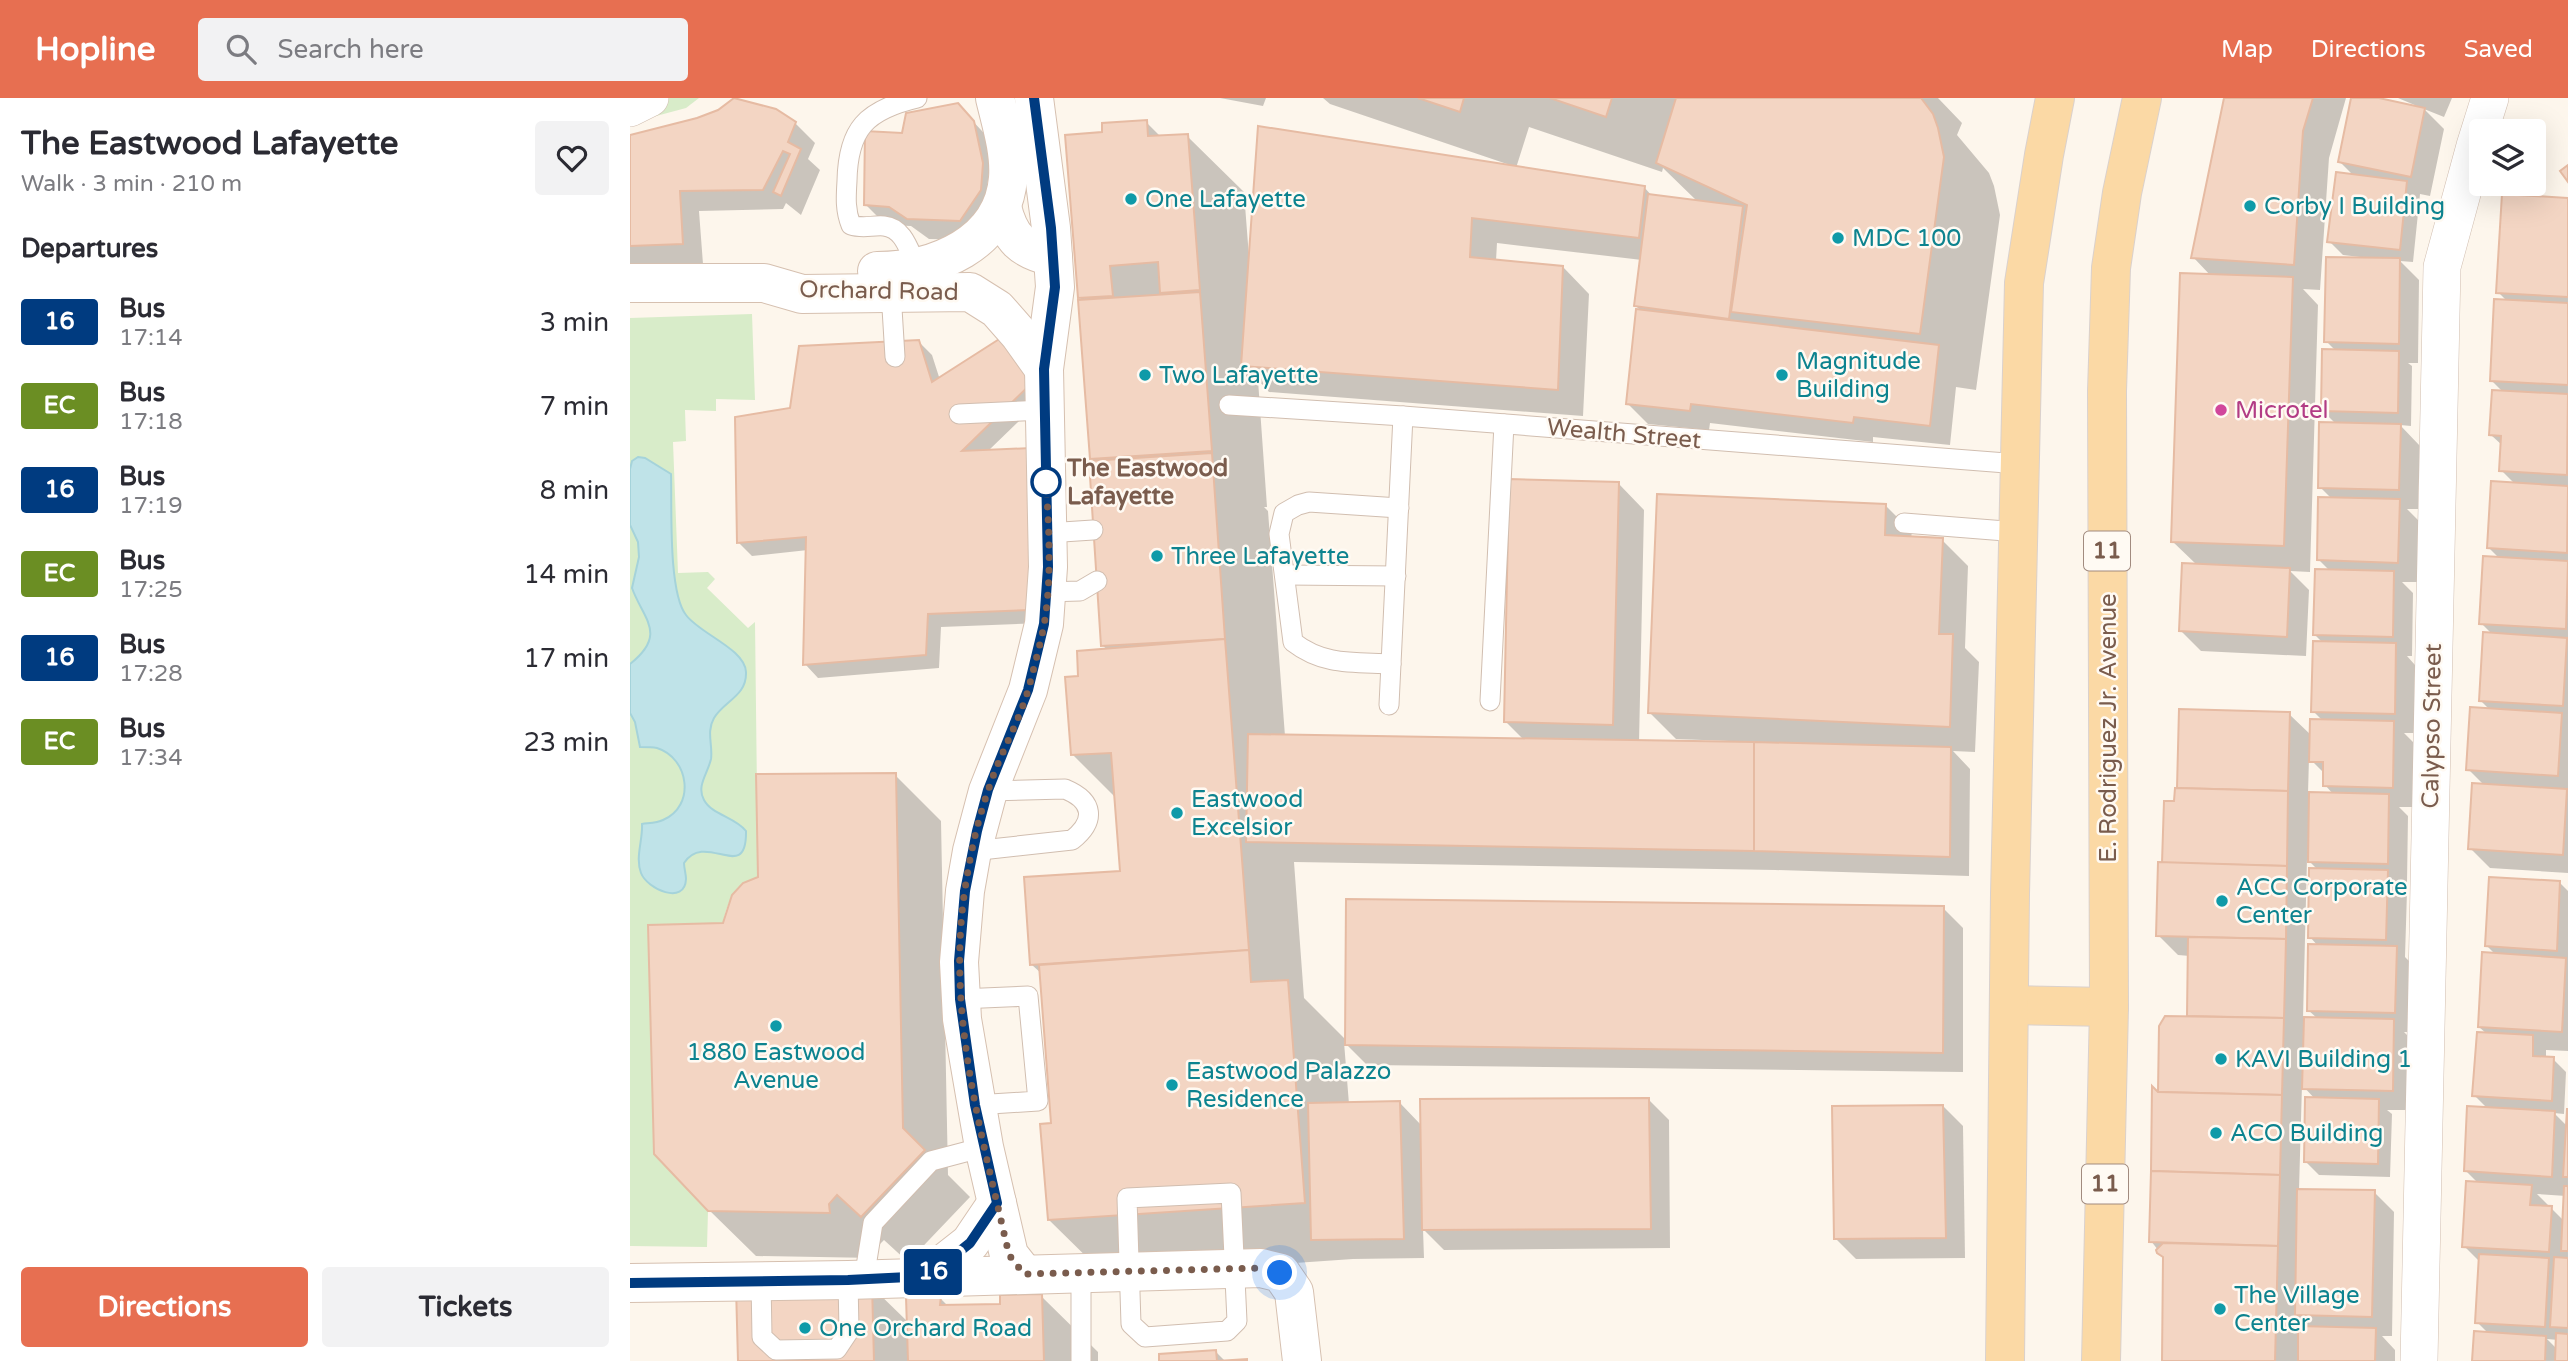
<!DOCTYPE html>
<html lang="en">
<head>
<meta charset="utf-8">
<style>
	body { margin:0; font-family:"Varela Round",sans-serif; background:#f2f2f3; color:#2b2b33; height:100vh; display:flex; flex-direction:column; font-size:26px; white-space:nowrap }
	* { box-sizing:border-box; margin:0 }
	p { font-size:23px; color:#7c7c81 }
	.icon { flex:none; width:38px; height:38px; fill:none; stroke:currentColor; stroke-width:2; stroke-linecap:round; stroke-linejoin:round }
	.map { position:relative; flex:1; overflow:hidden }
	.drawer { display:flex; flex-direction:column; background:#fff; width:630px }
	.drawer>* { flex:none }
	.badge { padding:0 14px; border-radius:5px; font-size:24px; line-height:46px }
	.tools { position:absolute; left:1839px; top:21px; display:grid; gap:14px }
	.tools a { display:grid; place-items:center; width:77px; height:77px; border-radius:7px; background:#fff; box-shadow:0 7px 28px #0002; font-size:35px }
	.you { position:absolute; width:35px; height:35px; margin:-18px; border:5px solid #fff; border-radius:50%; background:#1a73e8; box-shadow:0 0 0 10px #1a73e833 }
	.map>.badge { position:absolute; translate:-50% -50%; box-shadow:0 0 0 4px #fff }
	h2 { padding:0 21px; font-size:26px; line-height:63px }
	.round { display:grid; place-items:center; flex:none; width:74px; height:74px; border-radius:7px; background:#f2f2f3 }
	.overview { display:flex; align-items:center; justify-content:space-between; height:119px; padding:0 21px }
	h1 { font-size:33px; font-weight:700; line-height:52px }
	.button { display:flex; gap:14px; margin-top:auto; padding:14px 21px }
	.button a { flex:1; height:80px; border-radius:7px; background:#e76f51; color:#fff; font-size:28px; font-weight:700; line-height:80px; text-align:center }
	.button a+a { background:#f2f2f3; color:#2b2b33 }
	ul { padding:0; list-style:none }
	li { display:flex; align-items:center; gap:21px; height:84px; padding:0 21px }
	li div { flex:1 }
	li b { display:block; font-size:26px }
	li em { font-style:normal }
	li .badge { min-width:77px; font-weight:700; text-align:center }
	header { display:flex; align-items:center; gap:42px; box-sizing:border-box; height:98px; padding:0 35px; background:#e76f51; color:#fff }
	header strong { font-size:33px }
	nav { display:flex; gap:38px; margin-inline-start:auto; font-size:24px }
	.search { width:490px; height:63px; background:#f2f2f3; display:flex; align-items:center; gap:18px; box-sizing:border-box; padding:0 24px; border-radius:7px; color:#7c7c81; font-size:26px }
	main { display:flex; flex:1; min-height:0 }
	.map>svg:first-child { display:block }
</style>
</head>
<body>
<header>
<strong>Hopline</strong>
<div class="search"><svg class="icon" aria-label="search" viewBox="0 0 24 24"><circle cx="10" cy="10" r="6"/><path d="M15 15l6 6"/></svg>Search here</div>
<nav><a>Map</a><a>Directions</a><a>Saved</a></nav>
</header>
<main>
<section class="drawer">
<div class="overview"><div><h1>The Eastwood Lafayette</h1><p>Walk · 3 min · 210 m</p></div><a class="round"><svg class="icon" aria-label="heart" viewBox="0 0 24 24"><path d="M12 20l-8-8c-3-5 5-10 8-4 3-6 11-1 8 4z"/></svg></a></div>
<h2>Departures</h2>
<ul>
<li><span class="badge" style="background:#003b80;color:#fff">16</span><div><b>Bus</b><p>17:14</p></div><em>3 min</em></li>
<li><span class="badge" style="background:#6b8e23;color:#fff">EC</span><div><b>Bus</b><p>17:18</p></div><em>7 min</em></li>
<li><span class="badge" style="background:#003b80;color:#fff">16</span><div><b>Bus</b><p>17:19</p></div><em>8 min</em></li>
<li><span class="badge" style="background:#6b8e23;color:#fff">EC</span><div><b>Bus</b><p>17:25</p></div><em>14 min</em></li>
<li><span class="badge" style="background:#003b80;color:#fff">16</span><div><b>Bus</b><p>17:28</p></div><em>17 min</em></li>
<li><span class="badge" style="background:#6b8e23;color:#fff">EC</span><div><b>Bus</b><p>17:34</p></div><em>23 min</em></li>
</ul>
<div class="button"><a>Directions</a><a>Tickets</a></div>
</section>
<div class="map">
<svg width="1938" height="1263" viewBox="0 0 1938 1263">
	<rect width="100%" height="100%" fill="#fdf6ec"/>
	<g fill="#d8ecc9">
		<polygon points="0,0 69,0 56,10 0,25"/>
		<path d="M122,216L125,302L86,301V313L55,312L56,343L43,344L48,475L78,474L85,481L77,490L118,530L125,524L128,779C105,788 98,801 93,825L18,828L24,1055L78,1113L77,1149L0,1148V220Z"/>
	</g>
	<path fill="#bfe3e8" stroke="#a5d3da" stroke-width="2" d="M8,359L15,360L41,376C42,408 38,494 56,517C70,536 115,551 116,574C117,598 94,603 84,620C76,634 83,647 81,661C78,675 66,688 74,702C82,717 105,719 116,733C117,787 76,732 54,765C54,770 56,776 56,781C55,808 17,791 11,775C5,759 13,742 12,726C19,725 27,725 33,722C66,708 59,660 27,650C22,649 15,649 10,649L5,624L0,615V566C38,536 13,521 2,490L9,459L8,444L0,427V371L2,363Z"/>
	<g fill="#0003" fill-rule="evenodd">
		<polygon points="590,0 636,0 633,8"/>
		<path d="M693,0H1308L1332,25L1327,37L1359,75L1364,88L1370,117L1346,292L1326,289L1320,347L1243,339V344L1080,325L1079,332L1018,326L998,306L1012,214L1006,208L1012,162L867,145L866,163L933,169L959,196L953,318L639,294L628,282L637,409H634L638,413L655,638L895,643L876,624L988,385L1014,412L1009,645L1099,647V643L1046,641L1020,615L1256,408L1282,434L1281,440L1312,442L1338,468L1335,550L1349,564L1345,654L1323,653L1340,671L1339,778L1145,772L664,764L674,900L717,943L1313,810L1333,830V974L737,967L714,944L719,1006L770,1005L792,1028L1019,1002L1039,1022L1040,1150L814,1152L793,1131L794,1160L723,1161L476,1178L419,1122L423,1027L412,876L402,867L491,774L486,700L443,657L450,579L478,552L473,548L465,364L461,360L453,203L449,199L474,36L516,24L531,39L557,38L614,94L619,159L877,68V66L700,6ZM899,29L1032,74L1033,70L1068,104L1022,98L1014,89L886,70Z"/>
		<polygon points="1596,0 1716,0 1699,60 1690,192 1673,191 1688,207 1680,474 1660,473 1679,492 1676,558 1571,553 1551,533 1567,467 1542,443 1581,178 1563,159"/>
		<path d="M1723,0H1741L1786,10L1787,8L1768,0H1822L1814,19L1794,11L1814,31L1800,98L1790,96L1783,164L1770,163L1789,182L1788,265H1778L1782,268L1781,328L1770,327L1790,348L1788,411H1777L1789,423L1788,484H1772L1783,495L1782,558H1777L1785,567L1784,635H1774L1784,645L1783,709H1769L1778,718L1777,785H1769L1777,793L1775,859L1786,870L1785,934H1774L1783,943L1782,1012H1757L1762,1016L1760,1079L1689,1077L1675,1063L1685,1001L1672,987L1669,1092L1744,1094L1764,1114L1762,1238H1752L1765,1252V1263H1534L1535,1161L1521,1143L1530,998L1559,920L1560,858L1548,857L1528,837L1534,766L1548,692L1550,613L1659,616L1682,638L1693,623L1683,613L1693,545L1685,537L1700,473L1689,462L1702,401L1690,389L1706,326L1693,313L1706,253L1696,243L1730,159L1713,157L1699,143L1724,78L1710,64ZM1679,660L1695,676V687L1704,697L1678,696ZM1677,761L1688,772L1680,839L1688,848L1678,912L1688,921H1673ZM1672,1223L1679,1230H1672Z"/>
		<polygon points="107,1 145,13 165,25 185,45 178,61 190,72 171,117 156,105 153,111 69,113 73,166 0,168 0,39 89,13"/>
		<polygon points="328,7 363,45 350,142 299,141 281,128 256,127 236,107 273,37"/>
		<polygon points="1938,102 1938,775 1860,770 1840,750 1855,688 1838,671 1860,612 1850,602 1863,537 1851,525 1870,461 1859,450 1886,387 1871,372 1873,348 1861,337 1873,294 1861,282 1877,203 1868,194"/>
		<polygon points="288,243 302,257 310,282 419,294 358,353 414,525 311,529 309,570 188,580 175,566 178,452 122,458 109,445 161,311"/>
		<polygon points="265,677 311,723 318,1077 340,1099 278,1164 254,1142 244,1152 245,1160 126,1158 79,1112 94,826 130,780"/>
		<path d="M1930,785L1938,793V953L1916,952V961H1923L1936,974L1934,1016L1924,1015L1938,1029V1263H1844L1858,1235L1847,1224L1850,1164L1834,1148L1849,1086L1835,1072L1858,1011L1844,997L1857,936L1849,929L1866,857L1857,848ZM1907,1096L1936,1098L1934,1123ZM1917,1241L1928,1242L1927,1251Z"/>
		<polygon points="1313,1008 1333,1028 1335,1160 1226,1161 1206,1141"/>
		<polygon points="241,1188 279,1225 310,1200 319,1209 372,1207 411,1198 468,1254 468,1263 109,1263"/>
		<polygon points="586,1254 595,1263 531,1263"/>
	</g>
	<g fill="#f3d5c3" stroke="#e6bba3" stroke-width="2">
		<polygon points="104,0 146,11 166,24 158,44 171,51 151,98 143,94 160,56 153,53 133,92 50,93 53,146 0,148 0,37 67,20 88,12"/>
		<polygon points="788,0 834,0 830,14"/>
		<polygon points="920,0 982,0 976,19"/>
		<polygon points="1046,0 1291,0 1303,16 1308,30 1314,59 1290,236 1101,214 1117,107 1026,65"/>
		<polygon points="1594,0 1683,0 1673,33 1664,167 1561,160"/>
		<polygon points="1721,0 1749,0 1795,10 1781,79 1708,64"/>
		<polygon points="328,5 344,23 353,65 351,92 330,123 277,121 259,109 234,107 235,33 272,35 276,15"/>
		<polygon points="517,22 518,38 558,36 570,192 530,195 528,164 480,168 483,198 448,200 435,37 472,34 472,25"/>
		<polygon points="628,28 1015,88 1009,140 842,120 840,159 933,168 928,292 611,268"/>
		<polygon points="1938,67 1938,84 1930,73"/>
		<polygon points="1706,74 1777,83 1770,152 1697,144"/>
		<polygon points="1018,96 1113,108 1099,221 1004,208"/>
		<polygon points="1872,96 1938,100 1938,199 1866,195"/>
		<polygon points="1696,159 1770,160 1769,246 1694,244"/>
		<polygon points="1550,175 1663,179 1654,448 1541,444"/>
		<polygon points="570,194 582,353 460,361 448,202"/>
		<polygon points="1864,201 1938,205 1938,287 1860,283"/>
		<polygon points="1006,211 1309,247 1300,328 1224,319 1223,325 1061,306 1060,313 996,306"/>
		<polygon points="374,238 407,280 332,353 401,350 401,512 298,516 296,557 173,567 176,439 107,445 105,319 160,310 169,248 289,242 302,284"/>
		<polygon points="1692,251 1769,253 1768,315 1691,313"/>
		<polygon points="1862,292 1938,296 1937,377 1869,373 1871,338 1859,337"/>
		<polygon points="1689,324 1771,326 1769,392 1688,390"/>
		<polygon points="582,355 595,541 471,548 459,363"/>
		<polygon points="879,381 989,384 983,627 874,624"/>
		<polygon points="1861,383 1938,388 1937,455 1857,450"/>
		<polygon points="1027,396 1256,406 1255,437 1313,440 1309,536 1323,536 1320,629 1018,615"/>
		<polygon points="1688,399 1770,401 1768,465 1687,462"/>
		<polygon points="1853,458 1938,463 1936,531 1849,526"/>
		<polygon points="1552,465 1660,470 1657,539 1549,533"/>
		<polygon points="1685,471 1764,473 1763,539 1683,537"/>
		<polygon points="1853,534 1937,540 1933,608 1849,603"/>
		<polygon points="595,541 619,852 400,867 394,779 490,773 481,655 441,657 435,579 448,578 447,553"/>
		<polygon points="1683,543 1766,545 1765,616 1681,614"/>
		<polygon points="1840,609 1932,615 1928,678 1836,672"/>
		<polygon points="1549,611 1660,614 1658,693 1547,690"/>
		<polygon points="1680,621 1764,623 1763,690 1693,688 1693,664 1679,664"/>
		<polygon points="618,636 1124,644 1124,753 616,744"/>
		<polygon points="1124,644 1321,649 1320,759 1124,753"/>
		<polygon points="266,675 273,1030 295,1052 231,1119 207,1097 199,1106 200,1115 78,1113 24,1056 18,827 93,825 102,797 113,785 128,779 126,676"/>
		<polygon points="1842,685 1937,691 1933,757 1838,751"/>
		<polygon points="1545,690 1658,693 1657,768 1532,765 1534,703 1544,703"/>
		<polygon points="1679,694 1759,696 1758,766 1678,764"/>
		<polygon points="1528,764 1657,768 1656,841 1526,838"/>
		<polygon points="1679,770 1758,772 1756,842 1678,840"/>
		<polygon points="1859,779 1930,783 1927,853 1855,848"/>
		<polygon points="716,801 1314,808 1313,955 715,947"/>
		<polygon points="1558,839 1656,841 1654,920 1557,918"/>
		<polygon points="1678,846 1767,848 1765,915 1677,913"/>
		<polygon points="619,852 621,884 658,882 675,1105 418,1122 410,1026 421,1025 409,867"/>
		<polygon points="1852,854 1936,860 1932,934 1848,929"/>
		<polygon points="1535,918 1654,920 1652,997 1528,994 1529,928"/>
		<polygon points="1674,919 1764,921 1763,993 1672,991"/>
		<polygon points="1847,934 1903,937 1903,958 1924,959 1922,1003 1842,998"/>
		<polygon points="1522,988 1528,994 1652,997 1650,1077 1521,1073"/>
		<polygon points="1675,999 1749,1001 1748,1066 1674,1064"/>
		<polygon points="1019,1000 1021,1131 792,1132 790,1001"/>
		<polygon points="770,1003 774,1141 681,1142 678,1005"/>
		<polygon points="1313,1007 1316,1140 1204,1141 1202,1008"/>
		<polygon points="1837,1008 1925,1013 1922,1079 1834,1073"/>
		<polygon points="1937,1011 1938,1011 1938,1079 1933,1079"/>
		<polygon points="1521,1073 1650,1077 1648,1148 1519,1144"/>
		<polygon points="1836,1083 1902,1087 1900,1107 1922,1108 1919,1154 1832,1149"/>
		<polygon points="1934,1088 1938,1088 1938,1153 1931,1153"/>
		<polygon points="1667,1091 1745,1092 1742,1219 1665,1217"/>
		<polygon points="1533,1145 1648,1148 1645,1263 1532,1263 1533,1159 1527,1155 1526,1152"/>
		<polygon points="1849,1156 1919,1160 1915,1229 1845,1225"/>
		<polygon points="1924,1159 1938,1160 1938,1230 1920,1229"/>
		<polygon points="242,1186 244,1263 108,1263 106,1189"/>
		<polygon points="412,1196 414,1263 278,1263 276,1199 311,1198 310,1207 370,1206 370,1197"/>
		<polygon points="1668,1228 1746,1230 1745,1263 1668,1263"/>
		<polygon points="1844,1233 1916,1238 1915,1263 1842,1263"/>
		<polygon points="1926,1235 1938,1236 1938,1263 1925,1263"/>
		<polygon points="586,1252 587,1263 617,1261 617,1263 529,1263 529,1256"/>
	</g>
	<g fill="none" stroke-linecap="round" stroke-linejoin="round">
		<defs>
			<g id="lane">
				<path d="M287,169C279,153 274,130 254,128C242,127 233,131 221,127C215,112 216,99 217,83C218,31 236,12 287,0"/>
				<polyline points="261,194 265,259"/>
				<polyline points="599,307 773,318 1389,366"/>
				<polyline points="329,316 415,312"/>
				<polyline points="1274,425 1388,434"/>
				<polyline points="417,435 463,432"/>
				<polyline points="655,477 766,478"/>
				<polyline points="416,494 450,493 467,483"/>
				<path d="M761,566C724,564 694,568 663,544L649,436L654,415L668,407L679,404L769,410"/>
				<polyline points="860,603 874,326"/>
				<polyline points="759,607 773,318"/>
				<path d="M342,753L442,742C466,723 464,703 435,691L358,693"/>
				<polyline points="330,901 398,898 408,1003 345,1007"/>
				<polygon points="601,1095 607,1223 597,1233 515,1239 501,1226 497,1100"/>
				<polyline points="234,1181 243,1125 301,1063 354,1049"/>
				<polyline points="131,1183 132,1239 146,1252 207,1251 219,1233 218,1182"/>
				<polyline points="451,1263 451,1175"/>
			</g>
			<g id="street">
				<polyline points="0,10 20,0"/>
				<polyline points="1789,1263 1812,169 1845,48 1860,0"/>
			</g>
			<g id="secondary">
				<path d="M372,109C380,141 392,152 423,159"/>
				<path d="M247,173C305,173 373,146 378,80C380,54 371,25 365,0"/>
				<polyline points="0,185 134,185 172,196 340,194 367,211 389,236 414,271"/>
				<polyline points="394,1176 379,1157 354,1049 332,921 329,864 335,793 342,753 358,693 398,592 414,526 418,469 414,271 425,189 421,130 404,0"/>
				<polyline points="298,1178 340,1145 367,1105"/>
				<polyline points="0,1185 218,1182 631,1170 651,1175 664,1194 672,1263"/>
			</g>
			<g id="primary">
				<polyline points="1379,907 1479,909"/>
				<polyline points="1375,1263 1380,796 1394,185 1414,57 1425,0"/>
				<polyline points="1471,1263 1479,909 1477,293 1481,170 1492,95 1512,0"/>
			</g>
		</defs>
		<use href="#lane" stroke="#d1beb0" stroke-width="21"/>
		<use href="#street" stroke="#d1beb0" stroke-width="38"/>
		<use href="#secondary" stroke="#d6c0b0" stroke-width="40"/>
		<use href="#primary" stroke="#dad1cd" stroke-width="40"/>
		<use href="#lane" stroke="#fff" stroke-width="19"/>
		<use href="#street" stroke="#fff" stroke-width="37"/>
		<use href="#secondary" stroke="#fff" stroke-width="38"/>
		<use href="#primary" stroke="#fbd9a5" stroke-width="38"/>
	</g>
	<g fill="none" stroke-linecap="round" stroke-linejoin="round">
		<defs>
			<polyline id="line" points="0,1185 218,1182 299,1178 340,1145 367,1105 345,1007 330,901 329,863 335,793 347,733 358,692 398,592 414,526 418,469 414,271 425,189 421,130 404,0"/>
		</defs>
		<use href="#line" stroke="#fff" stroke-width="16"/>
		<use href="#line" stroke="#003b80" stroke-width="10"/>
		<path stroke="#7a5c4d" stroke-width="7" stroke-dasharray="0 12.6" d="M416,384C419,430 422,482 414,527C410,548 404,569 399,589C389,625 369,657 358,693C347,724 340,758 335,791C316,915 352,1037 379,1157L394,1176L631,1170L650,1175"/>
	</g>
	<g fill="#0f9aa8" stroke="#fffaf3" stroke-width="2.5">
		<circle cx="501" cy="101" r="7"/>
		<circle cx="1620" cy="108" r="7"/>
		<circle cx="1208" cy="140" r="7"/>
		<circle cx="515" cy="277" r="7"/>
		<circle cx="1152" cy="277" r="7"/>
		<circle cx="527" cy="458" r="7"/>
		<circle cx="547" cy="715" r="7"/>
		<circle cx="1592" cy="803" r="7"/>
		<circle cx="146" cy="928" r="7"/>
		<circle cx="1591" cy="961" r="7"/>
		<circle cx="542" cy="987" r="7"/>
		<circle cx="1586" cy="1035" r="7"/>
		<circle cx="1590" cy="1211" r="7"/>
		<circle cx="175" cy="1230" r="7"/>
	</g>
	<circle fill="#d1479c" stroke="#fffaf3" stroke-width="2.5" cx="1591" cy="312" r="7"/>
	<circle fill="#fff" stroke="#003b80" stroke-width="3.5" cx="416" cy="384" r="14"/>
	<g text-anchor="middle" dominant-baseline="central" stroke-width="5" stroke-linejoin="round" paint-order="stroke">
		<g fill="#fffaf3" stroke="#a28b7f" stroke-width="2">
			<rect x="1454" y="433.5" width="46" height="39" rx="5"/>
			<rect x="1452" y="1066.5" width="46" height="39" rx="5"/>
		</g>
		<g font-size="23" font-weight="bold" fill="#7a5c4d">
			<text x="1477" y="453">11</text>
			<text x="1475" y="1086">11</text>
		</g>
		<g font-size="24" fill="#0d838f" stroke="#fffaf3" text-anchor="start">
			<text x="515" y="101">One Lafayette</text>
			<text x="1634" y="108">Corby I Building</text>
			<text x="1222" y="140">MDC 100</text>
			<text x="1166" y="263">Magnitude<tspan x="1166" dy="28">Building</tspan></text>
			<text x="529" y="277">Two Lafayette</text>
			<text x="541" y="458">Three Lafayette</text>
			<text x="561" y="701">Eastwood<tspan x="561" dy="28">Excelsior</tspan></text>
			<text x="1606" y="789">ACC Corporate<tspan x="1606" dy="28">Center</tspan></text>
			<text x="146" y="954" text-anchor="middle">1880 Eastwood<tspan x="146" dy="28">Avenue</tspan></text>
			<text x="1605" y="961">KAVI Building 1</text>
			<text x="556" y="973">Eastwood Palazzo<tspan x="556" dy="28">Residence</tspan></text>
			<text x="1600" y="1035">ACO Building</text>
			<text x="1604" y="1197">The Village<tspan x="1604" dy="28">Center</tspan></text>
			<text x="189" y="1230">One Orchard Road</text>
		</g>
		<g font-size="24" fill="#7a5c4d" stroke="#fffaf3">
			<text transform="translate(249 193) rotate(1)">Orchard Road</text>
			<text transform="translate(994 336) rotate(5)">Wealth Street</text>
			<text transform="translate(1802 628) rotate(-89)">Calypso Street</text>
			<text transform="translate(1478 630) rotate(-90)">E. Rodriguez Jr. Avenue</text>
		</g>
		<g font-size="24" fill="#b23c85" stroke="#fffaf3" text-anchor="start">
			<text x="1605" y="312">Microtel</text>
		</g>
		<g font-size="24" font-weight="bold" fill="#7a5c4d" stroke="#fffaf3" text-anchor="start">
			<text x="437" y="370">The Eastwood<tspan x="437" dy="28">Lafayette</tspan></text>
		</g>
	</g>
</svg>
<div class="tools">
<a><svg class="icon" aria-label="layers" viewBox="0 0 24 24"><path d="M12 4l9 5-9 5-9-5zM3 14l9 5 9-5"/></svg></a>
</div>
<div class="you" style="left:650px;top:1175px"></div>
<b class="badge" style="left:303px;top:1174px;background:#003b80;color:#fff">16</b>
</div>
</main>
</body>
</html>
